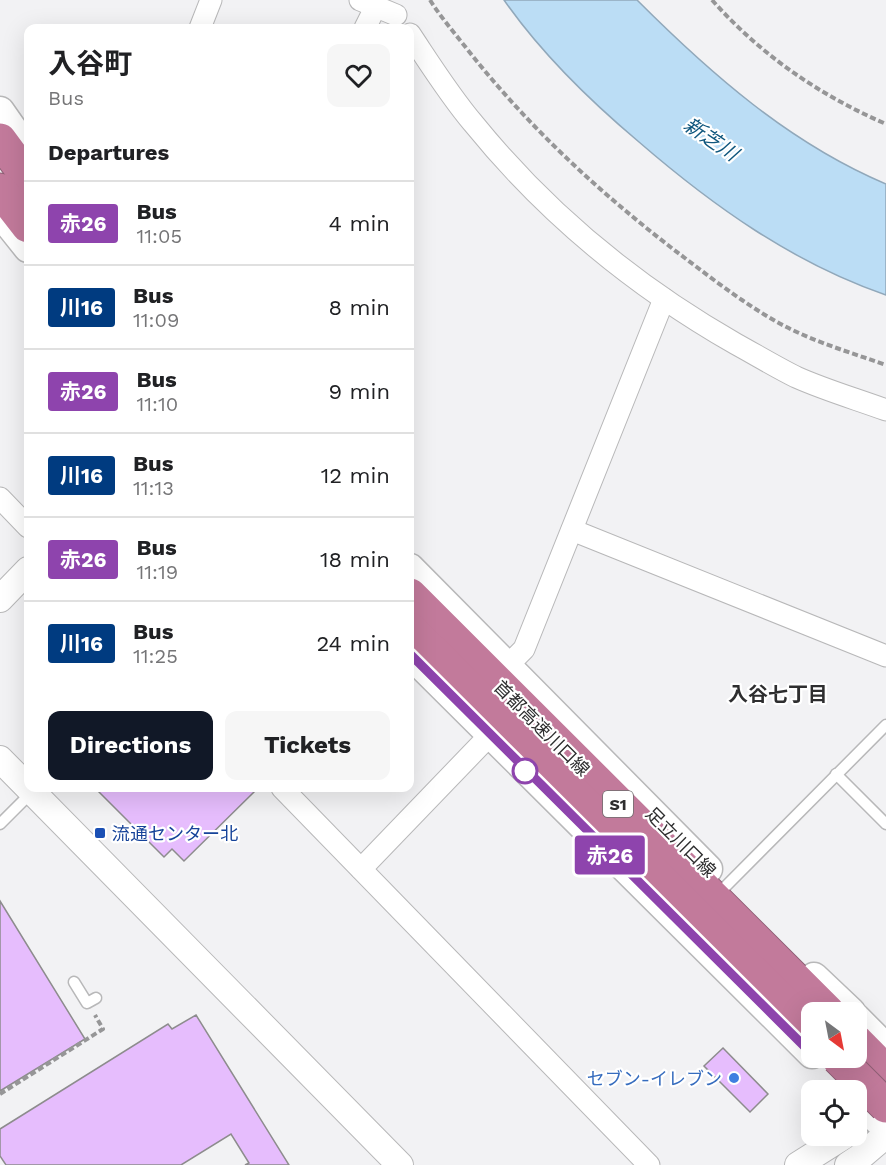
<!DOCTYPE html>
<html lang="en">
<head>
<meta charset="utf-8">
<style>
	body { margin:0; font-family:"Work Sans","Noto Sans JP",sans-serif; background:#f6f6f6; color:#202124; height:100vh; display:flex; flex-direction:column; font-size:22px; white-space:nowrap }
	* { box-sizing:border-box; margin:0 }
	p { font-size:20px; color:#757577 }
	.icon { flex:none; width:33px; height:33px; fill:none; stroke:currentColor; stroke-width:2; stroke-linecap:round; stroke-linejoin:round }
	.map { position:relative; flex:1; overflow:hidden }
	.side { position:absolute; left:24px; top:24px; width:390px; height:768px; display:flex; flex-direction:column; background:#fff; border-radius:12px; box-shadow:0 6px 24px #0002 }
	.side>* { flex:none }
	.badge { padding:0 12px; border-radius:4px; font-size:21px; line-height:39px }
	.needle { width:39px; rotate:148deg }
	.controls { position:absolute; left:801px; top:1002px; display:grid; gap:12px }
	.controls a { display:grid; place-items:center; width:66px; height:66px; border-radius:12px; background:#fff; box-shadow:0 6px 24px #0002; font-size:30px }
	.map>.badge { position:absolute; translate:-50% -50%; box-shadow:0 0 0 3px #fff }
	h2 { padding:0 24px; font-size:22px; line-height:54px }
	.round { display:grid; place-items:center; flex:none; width:63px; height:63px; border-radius:12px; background:#f6f6f6 }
	.headline { display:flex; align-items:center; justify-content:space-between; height:102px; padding:0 24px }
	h1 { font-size:28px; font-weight:700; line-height:45px }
	.cta { display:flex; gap:12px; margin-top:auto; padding:12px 24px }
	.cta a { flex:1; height:69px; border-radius:12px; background:#111827; color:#fff; font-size:24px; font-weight:700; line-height:69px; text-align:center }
	.cta a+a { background:#f6f6f6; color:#202124 }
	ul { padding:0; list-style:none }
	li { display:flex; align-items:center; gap:18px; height:84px; padding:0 24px; border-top:2px solid #e0e0e0 }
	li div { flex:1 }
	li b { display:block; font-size:22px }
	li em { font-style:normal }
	li .badge { min-width:66px; font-weight:700; text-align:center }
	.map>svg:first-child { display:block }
</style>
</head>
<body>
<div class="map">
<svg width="886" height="1165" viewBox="0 0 886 1165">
	<rect width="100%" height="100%" fill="#f2f2f4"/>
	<path fill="#bbddf5" stroke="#91a8ba" stroke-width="1.5" d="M504,0H637C710,73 789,143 886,184V295C793,263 713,206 639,142C589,100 541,53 504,0Z"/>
	<g fill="#e6bdfd" stroke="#8d8c8d" stroke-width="1.5">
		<polygon points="95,788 250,788 254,792 184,861 172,849 164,857"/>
		<polygon points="0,901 85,1039 0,1091"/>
		<polygon points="196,1015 289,1165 245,1165 249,1163 231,1134 181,1165 6,1165 0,1156 0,1129 168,1024 172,1029"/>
		<polygon points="723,1048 768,1094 750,1112 704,1066"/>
	</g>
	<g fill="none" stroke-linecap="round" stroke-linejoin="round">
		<defs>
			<g id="service">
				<polyline points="836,774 886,824"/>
				<polyline points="0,824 32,792"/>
				<polyline points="725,887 886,725"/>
				<polyline points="74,982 87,1003 96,998"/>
			</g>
			<g id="minor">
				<polyline points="360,0 396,15"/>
				<polyline points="200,28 211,0"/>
				<polyline points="365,28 376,6"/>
				<path d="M410,34C430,64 450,96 473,123C546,213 636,287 736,344C756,355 776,367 796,377C825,390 856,399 886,410"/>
				<polyline points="0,498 28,527"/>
				<polyline points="572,530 886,656"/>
				<polyline points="507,666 524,649 664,299"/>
				<polyline points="282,788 649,1165"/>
				<polyline points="361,869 489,736"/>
			</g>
			<g id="tertiary">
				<polyline points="0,599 28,570"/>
				<polyline points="0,759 400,1165"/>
				<polyline points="798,1165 844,1136"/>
				<polyline points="848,1165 860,1157 886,1135"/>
			</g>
			<g id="secondary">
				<polyline points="0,111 28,151"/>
				<polyline points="0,213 28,248"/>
				<polyline points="410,568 708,869"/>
				<polyline points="410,654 812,1054"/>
				<polyline points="814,977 851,1012"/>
				<polyline points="856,1018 886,1048"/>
				<polyline points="856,1099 886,1128"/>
			</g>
			<g id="motorway">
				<polyline points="0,140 28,178"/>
				<polyline points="0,190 28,226"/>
				<polyline points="410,595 828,1012"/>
				<polyline points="410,629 812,1031"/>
				<polyline points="856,1041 886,1071"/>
			</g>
		</defs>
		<use href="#service" stroke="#b8b8b9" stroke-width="13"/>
		<use href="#minor" stroke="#b8b8b9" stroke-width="23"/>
		<use href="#tertiary" stroke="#b8b8b9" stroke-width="28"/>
		<use href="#secondary" stroke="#b8b8b9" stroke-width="31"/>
		<use href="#motorway" stroke="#8e5f75" stroke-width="35"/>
		<g stroke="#969697" stroke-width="4" stroke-dasharray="6 3" stroke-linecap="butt">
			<path d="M430,0C442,19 457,36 471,54C530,128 598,191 673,249C706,274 740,301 777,322C811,341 849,352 886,365"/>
			<path d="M712,0C761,55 819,95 886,124"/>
			<polyline points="0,1094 103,1029 95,1015"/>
		</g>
		<use href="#service" stroke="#fff" stroke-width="10"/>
		<use href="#minor" stroke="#fff" stroke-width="21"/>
		<use href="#tertiary" stroke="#fff" stroke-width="26"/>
		<use href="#secondary" stroke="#fff" stroke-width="28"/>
		<use href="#motorway" stroke="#c27a9b" stroke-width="33"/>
		<defs>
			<polyline id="motorway-bridge" points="838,1058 886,1106"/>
		</defs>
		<use href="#motorway-bridge" stroke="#8e5f75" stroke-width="35" stroke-linecap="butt"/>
		<use href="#motorway-bridge" stroke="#c27a9b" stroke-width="33"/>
	</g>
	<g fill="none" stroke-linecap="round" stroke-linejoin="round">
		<defs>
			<polyline id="line" points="410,654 812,1054"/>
		</defs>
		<use href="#line" stroke="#fff" stroke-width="14"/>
		<use href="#line" stroke="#8e44ad" stroke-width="9"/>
	</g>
	<circle fill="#fff" stroke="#8e44ad" stroke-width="3" cx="525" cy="771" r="12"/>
	<rect fill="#1a4fb4" stroke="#fff" stroke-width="2" x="94" y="827" width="12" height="12" rx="3"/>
	<circle fill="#3f7fe0" stroke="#fff" stroke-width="2" cx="734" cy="1078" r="6"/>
	<g text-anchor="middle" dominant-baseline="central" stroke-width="4.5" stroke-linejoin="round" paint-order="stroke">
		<rect fill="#fff" stroke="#6d6d6d" stroke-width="1.5" x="603" y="791" width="30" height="26" rx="4.5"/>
		<g font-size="16" font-weight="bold" fill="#2e2e2f">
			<text x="618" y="804">S1</text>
		</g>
		<g font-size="18" fill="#2e2e2f" stroke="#fff">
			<text transform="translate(542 728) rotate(45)">首都高速川口線</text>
			<text transform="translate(681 842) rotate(45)">足立川口線</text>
		</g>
		<g font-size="18" fill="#164399" stroke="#fff" text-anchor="start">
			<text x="112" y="833">流通センター北</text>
		</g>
		<g font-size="18" fill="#366cbe" stroke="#fff" text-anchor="end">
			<text x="722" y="1078">セブン-イレブン</text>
		</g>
		<g font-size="20" font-style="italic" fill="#10577e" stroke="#fff">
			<text transform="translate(711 139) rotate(34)">新芝川</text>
		</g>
		<g font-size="20" font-weight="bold" fill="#2e2e2f" stroke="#fff">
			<text x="778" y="694">入谷七丁目</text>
		</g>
	</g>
</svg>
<div class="controls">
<a><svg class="needle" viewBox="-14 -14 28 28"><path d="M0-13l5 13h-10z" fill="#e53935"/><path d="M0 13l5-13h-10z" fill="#757577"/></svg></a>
<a><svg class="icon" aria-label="locate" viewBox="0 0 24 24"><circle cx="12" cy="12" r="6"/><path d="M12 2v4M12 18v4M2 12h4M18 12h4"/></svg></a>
</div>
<b class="badge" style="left:610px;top:855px;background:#8e44ad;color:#fff">赤26</b>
<section class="side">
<div class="headline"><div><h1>入谷町</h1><p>Bus</p></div><a class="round"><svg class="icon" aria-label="heart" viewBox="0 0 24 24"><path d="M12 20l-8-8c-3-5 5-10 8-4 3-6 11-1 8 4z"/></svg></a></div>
<h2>Departures</h2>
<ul>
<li><span class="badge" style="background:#8e44ad;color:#fff">赤26</span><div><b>Bus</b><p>11:05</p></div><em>4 min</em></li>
<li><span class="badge" style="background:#003b80;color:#fff">川16</span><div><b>Bus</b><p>11:09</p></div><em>8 min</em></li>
<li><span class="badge" style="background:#8e44ad;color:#fff">赤26</span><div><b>Bus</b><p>11:10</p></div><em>9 min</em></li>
<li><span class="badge" style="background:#003b80;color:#fff">川16</span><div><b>Bus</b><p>11:13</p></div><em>12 min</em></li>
<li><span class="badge" style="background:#8e44ad;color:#fff">赤26</span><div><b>Bus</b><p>11:19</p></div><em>18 min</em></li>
<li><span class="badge" style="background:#003b80;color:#fff">川16</span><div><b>Bus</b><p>11:25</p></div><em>24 min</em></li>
</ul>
<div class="cta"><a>Directions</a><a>Tickets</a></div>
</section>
</div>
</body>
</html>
